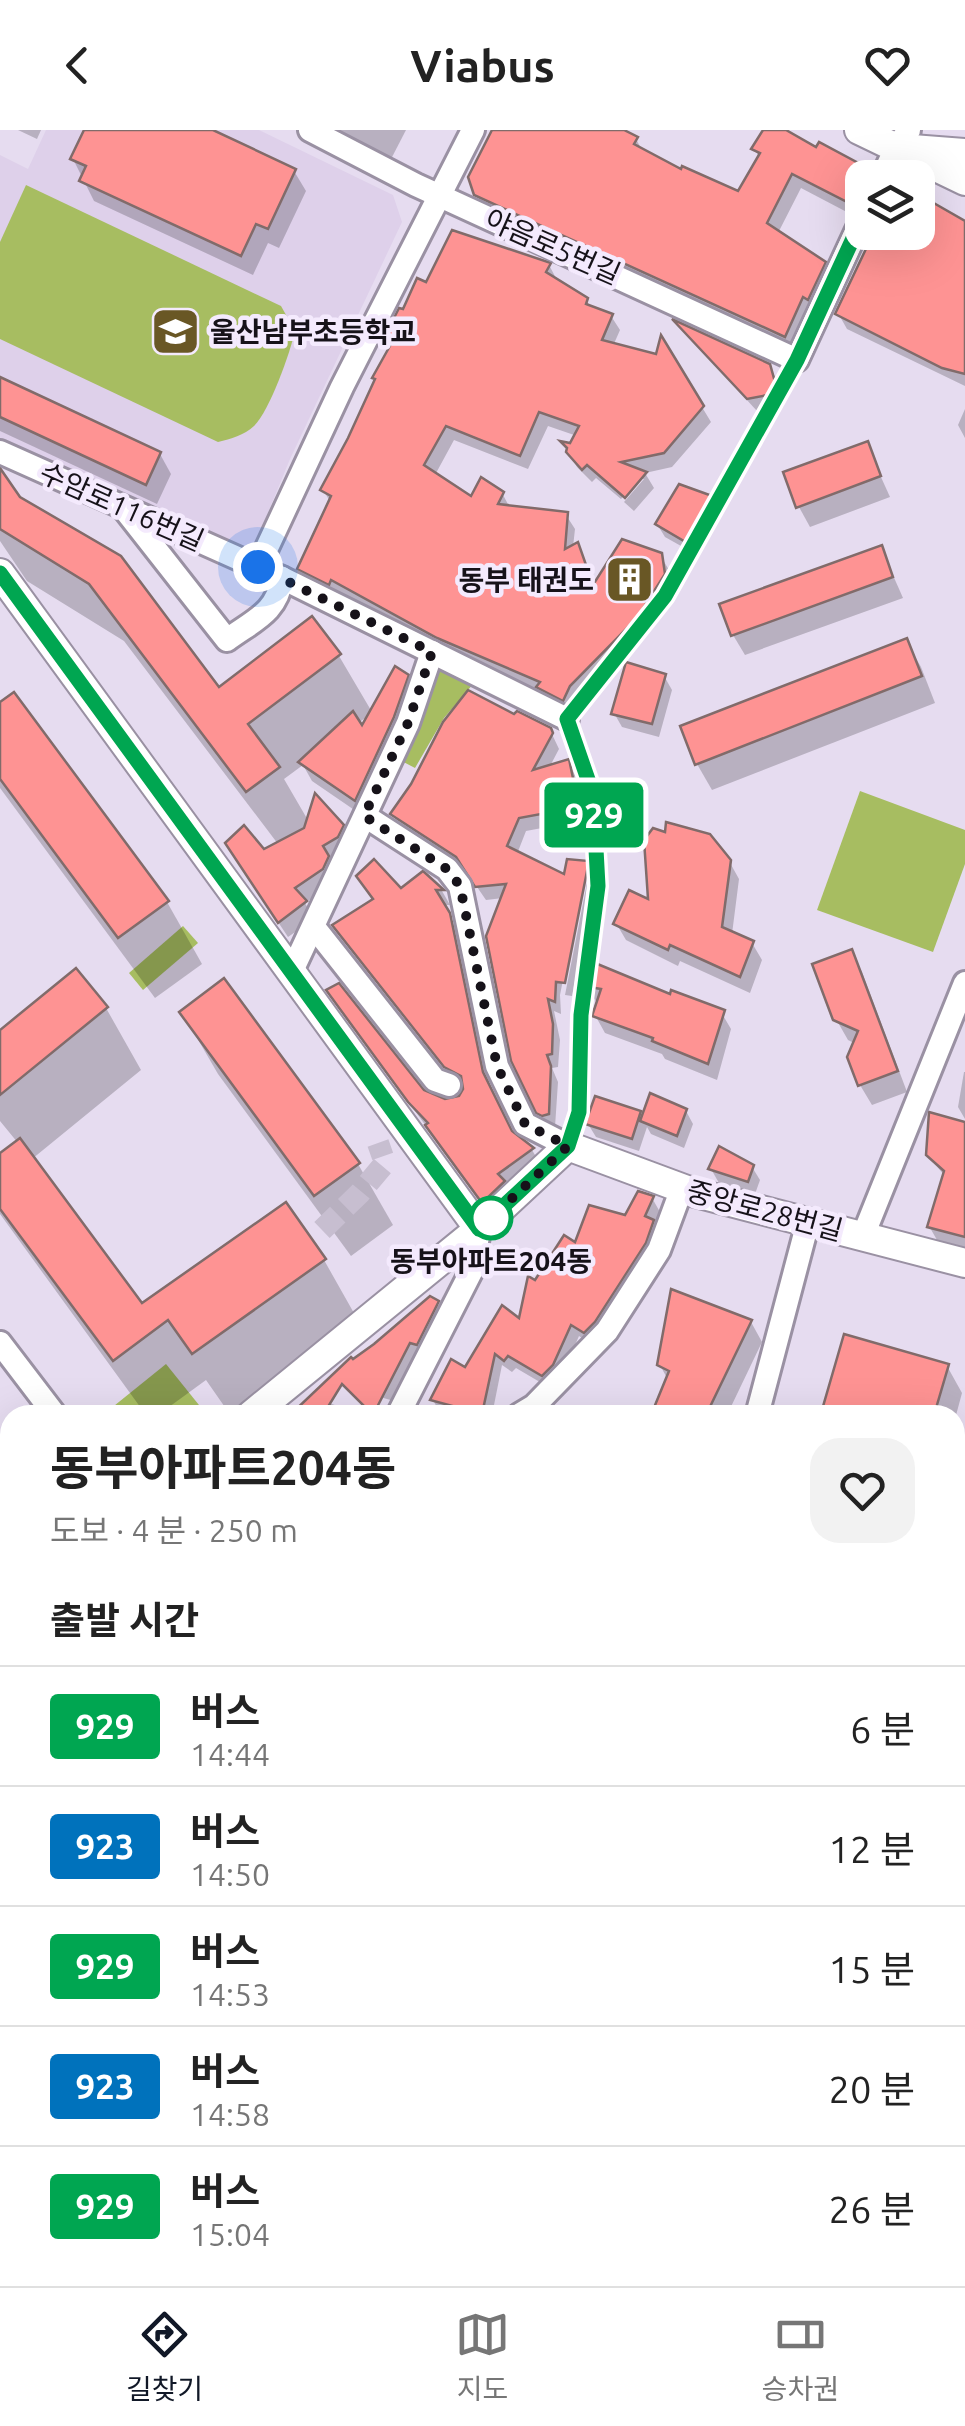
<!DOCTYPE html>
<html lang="ko">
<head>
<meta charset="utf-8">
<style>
	body { margin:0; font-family:Ubuntu,"Noto Sans KR",sans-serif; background:#f2f2f2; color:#222; height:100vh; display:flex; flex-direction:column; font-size:38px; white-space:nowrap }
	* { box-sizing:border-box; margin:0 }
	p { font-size:32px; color:#767676 }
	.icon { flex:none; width:55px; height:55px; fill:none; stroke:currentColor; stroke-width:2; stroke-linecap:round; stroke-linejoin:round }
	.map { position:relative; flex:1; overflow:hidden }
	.side { position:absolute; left:0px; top:1275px; width:965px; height:882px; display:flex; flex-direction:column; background:#fff; border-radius:30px 30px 0 0; box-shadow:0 10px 40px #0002 }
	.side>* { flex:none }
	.badge { padding:0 20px; border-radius:8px; font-size:35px; line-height:65px }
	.tools { position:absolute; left:845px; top:30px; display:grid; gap:20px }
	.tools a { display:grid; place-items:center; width:90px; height:90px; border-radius:20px; background:#fff; box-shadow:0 10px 40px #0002; font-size:50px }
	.you { position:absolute; width:50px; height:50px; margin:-25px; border:8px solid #fff; border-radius:50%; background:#1a73e8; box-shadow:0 0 0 15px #1a73e833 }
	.map>.badge { position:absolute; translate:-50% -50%; box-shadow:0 0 0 5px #fff }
	h2 { padding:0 50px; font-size:38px; line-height:90px }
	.round { display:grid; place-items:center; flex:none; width:105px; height:105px; border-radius:30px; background:#f2f2f2 }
	.summary { display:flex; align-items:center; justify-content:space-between; height:170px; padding:0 50px }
	h1 { font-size:48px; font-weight:700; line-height:75px }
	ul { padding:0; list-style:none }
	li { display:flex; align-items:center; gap:30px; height:120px; padding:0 50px; border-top:2px solid #e0e0e0 }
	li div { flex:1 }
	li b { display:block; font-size:38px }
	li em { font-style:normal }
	li .badge { min-width:110px; font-weight:700; text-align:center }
	header { display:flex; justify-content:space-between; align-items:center; height:130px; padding:0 50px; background:#fff; font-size:45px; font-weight:700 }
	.menu { display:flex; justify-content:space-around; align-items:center; height:140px; border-top:2px solid #e0e0e0; background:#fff; font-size:28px; color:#767676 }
	.menu a { display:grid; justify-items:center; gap:5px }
	.menu .active { color:#111827 }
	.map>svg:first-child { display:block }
</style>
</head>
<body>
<header><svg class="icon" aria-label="back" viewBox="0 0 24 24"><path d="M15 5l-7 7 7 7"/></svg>Viabus<svg class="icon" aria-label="heart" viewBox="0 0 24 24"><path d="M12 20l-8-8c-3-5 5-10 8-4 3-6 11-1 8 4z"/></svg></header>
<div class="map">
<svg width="965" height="2156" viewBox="0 0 965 2156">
	<rect width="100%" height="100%" fill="#e6dcf0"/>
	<g fill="#ded0ea">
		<polygon points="46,0 259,0 393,65 402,92 290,329 256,412 235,419 0,309 0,25 28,39"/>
		<polygon points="955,1882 965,1883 965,2156 935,2148 955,2148"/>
		<polygon points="782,2148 920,2148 949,2156 779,2156"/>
	</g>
	<g fill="#a7bd61">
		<path d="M26,55L281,176L295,201C290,223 270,280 254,296C244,305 231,309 218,312L0,209V112Z"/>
		<polygon points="432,522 480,546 444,588 415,638 392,626"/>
		<polygon points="860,661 965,700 965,734 933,822 817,780"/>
		<polygon points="183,796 198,813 143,860 129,843"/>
		<polygon points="166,1234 207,1285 105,1285 104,1284"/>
	</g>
	<g fill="#0003" fill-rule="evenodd">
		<polygon points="18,0 41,0 37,9"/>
		<polygon points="86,0 207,0 294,41 306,61 279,118 268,113 253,145 94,71 73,29"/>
		<polygon points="330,0 406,0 390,31"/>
		<polygon points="495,0 618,0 636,9 643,22 682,42 739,64 760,28 754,19 766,0 780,0 817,20 820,15 868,40 872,48 862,48 862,90 801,58 778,103 824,133 833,149 794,221 486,81 476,64"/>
		<polygon points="918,62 929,68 932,75 965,92 965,256 847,199 838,183 918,102"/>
		<polygon points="549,135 557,150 586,170 592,179 611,186 620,200 613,216 658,227 662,211 711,292 672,337 645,343 654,358 634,381 624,372 644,349 638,349 621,369 596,348 592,352 577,337 564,315 572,316 577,306 548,296 528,339 454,310 435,345 472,370 502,363 510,378 566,385 575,399 573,417 577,415 585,430 595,457 660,425 669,440 672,459 645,503 578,571 572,584 547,571 542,563 448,522 340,463 337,468 309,453 300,439 331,373 323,360 350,309 392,217 389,212 404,183 427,155"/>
		<polygon points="678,195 769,236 777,250 784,276 757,281"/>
		<polygon points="0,250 160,324 171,344 157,374 0,301"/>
		<polygon points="965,279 965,308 958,295"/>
		<polygon points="866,314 890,367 810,397 799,377"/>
		<path d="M0,343L19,369L219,560L312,490L339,526L372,582L407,546L418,566L366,688L312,651L303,635L284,649L309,692L342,697L351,713L347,723L330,733L336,744L331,755L305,773L314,789L288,807L237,730L278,714L124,511L27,451L0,411ZM371,584L362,600L358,593Z"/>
		<polygon points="714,369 721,383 697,425 665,407 657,394"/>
		<polygon points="881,418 903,468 745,525 733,505"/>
		<polygon points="906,511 921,537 935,573 712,660 697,634"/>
		<polygon points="664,546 672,560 659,607 622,597 614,583"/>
		<polygon points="0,575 167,772 202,834 155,868 0,658"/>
		<polygon points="515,588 550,600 559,619 549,638 568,632 575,645 585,690 526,701 517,724 566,747 587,733 595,747 572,866 565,865 589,743 584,743 560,865 561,884 554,881 560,910 558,937 552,938 558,952 555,997 547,997 539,982 503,768 486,770 466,741 401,698 393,684"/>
		<polygon points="729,731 739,749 732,804 752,813 762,830 750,863 680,831 678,836 626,810 616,793"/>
		<polygon points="423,745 442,761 450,775 442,775 458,801 491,960 512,1004 532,1020 541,1035 492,1086 338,876 422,962 445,972 461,968 467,958 456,953 335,796 401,762"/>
		<polygon points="851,822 862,842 907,962 872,975 860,955 856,914 848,910 836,889"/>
		<polygon points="587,856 671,868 721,882 731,899 717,950 665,929 662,924 605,903 595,885 598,875"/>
		<polygon points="106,878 141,940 32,1029 141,1177 324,1130 359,1192 229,1283 206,1250 158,1285 146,1285 0,1084 0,1026 18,1013 0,991 0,903"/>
		<polygon points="182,882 358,1034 393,1095 351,1126 218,944"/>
		<polygon points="964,942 965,942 965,989 958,977"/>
		<polygon points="686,981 693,994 684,1018 651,1004 647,997 639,1021 596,1007 588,994 639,983 643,990"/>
		<polygon points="965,995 965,1117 937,1110 929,1096 945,1046 927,1025"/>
		<polygon points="752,1037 760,1050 755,1064 719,1053 711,1039"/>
		<polygon points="652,1068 660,1082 654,1094 660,1106 592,1215 579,1206 560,1249 550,1258 516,1238 512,1242 502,1235 492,1285 440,1283 433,1270 521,1192 536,1153 577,1116"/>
		<polygon points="437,1173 445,1186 394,1271 345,1257 338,1245"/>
		<polygon points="751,1192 762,1212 727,1285 654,1285 668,1250 660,1235"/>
		<polygon points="947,1236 962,1263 955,1289 955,1285 827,1285 824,1280"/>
		<polygon points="312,1267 363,1285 293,1285"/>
		<polygon points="0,1310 10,1323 10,1387 0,1373"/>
		<polygon points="955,1660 965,1665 965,1761 955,1756"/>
		<polygon points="955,1977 965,1980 965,2040 955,2037"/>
		<polygon points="955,2086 965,2089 965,2145 955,2142"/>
		<polygon points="10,2126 10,2148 185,2148 189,2156 0,2156 0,2131"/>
		<polygon points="228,2148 232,2148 236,2156 213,2156"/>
		<polygon points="327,2148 427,2148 417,2156 335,2156"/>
		<polygon points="534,2148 679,2148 677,2154 682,2156 532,2156"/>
		<polygon points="877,2148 904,2148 902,2155"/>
	</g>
	<g fill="#fe9393" stroke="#816b6a" stroke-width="2.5">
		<polygon points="84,0 213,0 296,39 268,99 256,94 241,126 79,51 86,36 70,29"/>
		<polygon points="492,0 624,0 638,7 634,14 681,39 682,36 738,61 760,23 751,19 763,0 786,0 816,17 819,12 862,35 862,63 855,76 792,44 767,93 826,132 808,170 803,167 785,207 474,65 468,47"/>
		<polygon points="918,64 965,91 965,244 942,238 835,184 874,102 918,102"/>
		<polygon points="452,100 551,133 546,142 588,168 586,174 613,184 602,210 656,224 661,205 704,276 664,323 621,332 647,342 625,368 587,335 582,340 566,322 567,318 560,311 570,313 579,296 539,282 520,326 446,296 424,335 471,366 481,347 504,362 498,374 568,382 565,419 578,412 593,455 622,409 662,423 665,444 637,488 570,556 563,571 536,557 540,552 437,508 331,450 329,455 297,439 331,366 320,360 348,308 375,249 372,248 391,214 386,212 393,190 399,178 403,179 417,148 426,152"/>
		<polygon points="672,189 770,234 778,263 747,269"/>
		<polygon points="0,247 161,322 146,355 0,287"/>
		<polygon points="868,311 881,346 796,378 783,342"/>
		<polygon points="0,338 20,367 121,426 219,557 312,486 341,524 248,594 280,637 246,662 89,454 0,399"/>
		<polygon points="679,354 715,367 689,414 655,394"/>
		<polygon points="882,415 893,447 731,506 719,474"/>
		<polygon points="907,508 922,546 695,635 680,596"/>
		<polygon points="626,532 666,544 652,594 611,584"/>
		<polygon points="395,536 409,545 394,587 355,671 298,632 353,581 362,595"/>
		<polygon points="468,560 514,584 517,581 551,598 553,603 533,640 569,629 579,677 519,688 507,716 564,744 567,729 589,731 565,853 556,852 555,872 548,869 553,894 552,924 547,925 551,936 549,984 542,986 536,983 511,931 486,806 506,754 475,757 456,727 390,684 411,654 443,592"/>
		<polygon points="14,562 169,771 118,808 0,649 0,572"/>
		<polygon points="315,663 344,695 338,707 323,716 329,726 323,739 295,758 307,771 278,793 225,713 244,695 264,719 304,698"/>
		<polygon points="666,692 710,704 731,730 722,797 754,811 740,847 670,815 668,820 613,794 629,760 648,769 644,710 653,698 665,702"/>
		<polygon points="374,729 401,758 423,741 444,760 436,760 450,783 483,942 512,1001 534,1018 498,1044 505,1051 482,1073 425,995 428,993 408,972 326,860 339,853 424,960 445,969 459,966 463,959 461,946 444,937 332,795 373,769 356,746"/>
		<polygon points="852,819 898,941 858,956 847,927 858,901 833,890 812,834"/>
		<polygon points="595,833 670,864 671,860 725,880 708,934 652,911 653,908 592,886 601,859 584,856"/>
		<polygon points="76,838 108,877 0,965 0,900"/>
		<polygon points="224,848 360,1033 314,1066 179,882"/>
		<polygon points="650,963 687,979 677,1006 640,991"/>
		<polygon points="595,966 641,981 632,1009 585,994"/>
		<polygon points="929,982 965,992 965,1107 927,1097 944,1041 926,1025"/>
		<polygon points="20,1008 142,1173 286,1072 326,1129 192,1224 168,1190 113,1231 0,1079 0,1023"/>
		<polygon points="719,1016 754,1035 748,1052 708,1039"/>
		<polygon points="638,1061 654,1066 645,1086 654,1090 646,1113 595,1192 584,1203 571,1195 553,1235 542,1246 508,1226 504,1231 495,1224 482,1284 430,1270 451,1229 465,1237 502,1175 519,1188 528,1146 535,1150 564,1105 575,1112 589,1075 625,1085"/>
		<polygon points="671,1159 752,1190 706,1285 651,1285 669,1241 657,1235"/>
		<polygon points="430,1166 439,1171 417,1215 410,1213 373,1285 342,1254 323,1285 290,1285 351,1227 353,1229 374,1214"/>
		<polygon points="844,1204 949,1234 934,1285 839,1285 822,1280"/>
	</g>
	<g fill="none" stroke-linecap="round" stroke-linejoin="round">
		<polyline stroke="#c7bed0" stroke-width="22" stroke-dasharray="22 11" stroke-linecap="butt" points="322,1100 360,1063 385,1033 378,1013"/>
		<defs>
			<g id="minor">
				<polyline points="310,0 416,55 797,230 862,89"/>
				<polyline points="882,48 896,18 909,0"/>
				<polyline points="0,322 282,448 567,589"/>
				<path d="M125,380L227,510C254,490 277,483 282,448"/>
				<polyline points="258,437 342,257 473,0"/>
				<polyline points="365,686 447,739 460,756 497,936 525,994 568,1016"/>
				<polyline points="314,797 435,950 449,955"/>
				<polyline points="291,843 408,593 432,522"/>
				<polyline points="863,1106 965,853"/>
				<polyline points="0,1213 55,1285"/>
				<polyline points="398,1285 473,1138 479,1099"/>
				<polyline points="519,1285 534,1276 607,1201 659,1120 682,1058"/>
				<polyline points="757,1285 808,1092"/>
				<polyline points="955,1623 965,1627"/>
				<polyline points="0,1821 10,1839"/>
				<polyline points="955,1849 965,1849"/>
				<polyline points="0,1929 10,1932"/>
				<polyline points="0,2113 10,2108"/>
				<polyline points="258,2148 263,2156"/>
				<polyline points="513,2156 515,2148"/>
			</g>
			<g id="tertiary">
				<polyline points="859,0 965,51"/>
				<polyline points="912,19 965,23"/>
				<polyline points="0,443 479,1099"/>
				<polyline points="251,1285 479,1099 568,1016 692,1062 965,1133"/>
				<polyline points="0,1467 10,1459"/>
			</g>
			<g id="secondary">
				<polyline points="955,1375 965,1339"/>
				<polyline points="731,2156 734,2148"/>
			</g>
		</defs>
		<use href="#minor" stroke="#9a91a3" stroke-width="28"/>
		<use href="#tertiary" stroke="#9a91a3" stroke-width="32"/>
		<use href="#secondary" stroke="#9a91a3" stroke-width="38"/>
		<use href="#minor" stroke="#fff" stroke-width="22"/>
		<use href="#tertiary" stroke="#fff" stroke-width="28"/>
		<use href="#secondary" stroke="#fff" stroke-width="32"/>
	</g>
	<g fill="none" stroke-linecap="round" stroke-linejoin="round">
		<defs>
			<polyline id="line" points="0,443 479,1099 568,1016 579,982 581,885 598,756 593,664 567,589 665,466 797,230 862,89"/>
		</defs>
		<use href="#line" stroke="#fff" stroke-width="22"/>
		<use href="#line" stroke="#00a651" stroke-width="15"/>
		<polyline stroke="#161219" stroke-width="10" stroke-dasharray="0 18" points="258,437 432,522 408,593 364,686 447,739 460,756 497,936 525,994 568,1016 491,1088"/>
	</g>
	<defs>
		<symbol id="school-square" viewBox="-11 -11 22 22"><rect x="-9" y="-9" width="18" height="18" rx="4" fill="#695725" stroke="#f4eafd"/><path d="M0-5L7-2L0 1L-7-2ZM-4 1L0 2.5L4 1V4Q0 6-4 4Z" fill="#fff"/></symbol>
		<symbol id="building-square" viewBox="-11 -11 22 22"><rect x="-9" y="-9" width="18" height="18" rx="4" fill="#695725" stroke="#f4eafd"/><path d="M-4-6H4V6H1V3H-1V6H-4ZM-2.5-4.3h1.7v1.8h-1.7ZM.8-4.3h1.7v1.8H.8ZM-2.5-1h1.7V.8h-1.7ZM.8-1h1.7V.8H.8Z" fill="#fff"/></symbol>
	</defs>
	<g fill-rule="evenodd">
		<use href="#school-square" x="148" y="174" width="55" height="55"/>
		<use href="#building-square" x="602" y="422" width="55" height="55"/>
	</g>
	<circle fill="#fff" stroke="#00a651" stroke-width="5" cx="491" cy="1088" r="20"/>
	<g text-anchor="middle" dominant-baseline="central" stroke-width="9" stroke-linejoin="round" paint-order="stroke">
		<g font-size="28" fill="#161219" stroke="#f4eafd">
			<text transform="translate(553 116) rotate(24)">야음로5번길</text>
			<text transform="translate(122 376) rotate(24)">수암로116번길</text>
			<text transform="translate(765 1080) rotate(15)">중앙로28번길</text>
		</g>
		<g font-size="28" font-weight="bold" fill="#161219" stroke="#f4eafd" text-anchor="start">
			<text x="210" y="201">울산남부초등학교</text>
			<text x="594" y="449" text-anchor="end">동부 태권도</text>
		</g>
		<g font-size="28" font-weight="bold" fill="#161219" stroke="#f4eafd">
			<text x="491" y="1130">동부아파트204동</text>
		</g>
	</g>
</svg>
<div class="tools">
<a><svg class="icon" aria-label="layers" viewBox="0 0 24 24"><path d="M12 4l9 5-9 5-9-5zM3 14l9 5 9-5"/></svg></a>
</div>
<div class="you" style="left:258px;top:437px"></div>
<b class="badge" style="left:594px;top:685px;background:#00a651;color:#fff">929</b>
<section class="side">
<div class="summary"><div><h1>동부아파트204동</h1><p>도보 · 4 분 · 250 m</p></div><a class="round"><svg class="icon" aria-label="heart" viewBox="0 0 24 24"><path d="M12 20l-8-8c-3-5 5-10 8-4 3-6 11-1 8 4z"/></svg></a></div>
<h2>출발 시간</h2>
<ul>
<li><span class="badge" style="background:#00a651;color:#fff">929</span><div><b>버스</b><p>14:44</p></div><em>6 분</em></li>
<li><span class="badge" style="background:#0072bc;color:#fff">923</span><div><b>버스</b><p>14:50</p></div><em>12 분</em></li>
<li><span class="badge" style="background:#00a651;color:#fff">929</span><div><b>버스</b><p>14:53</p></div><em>15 분</em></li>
<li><span class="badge" style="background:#0072bc;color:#fff">923</span><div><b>버스</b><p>14:58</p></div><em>20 분</em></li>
<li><span class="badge" style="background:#00a651;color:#fff">929</span><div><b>버스</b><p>15:04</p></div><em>26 분</em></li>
</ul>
</section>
</div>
<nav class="menu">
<a class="active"><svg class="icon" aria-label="directions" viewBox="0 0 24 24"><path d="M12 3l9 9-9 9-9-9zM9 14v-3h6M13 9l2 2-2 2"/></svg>길찾기</a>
<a><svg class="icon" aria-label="map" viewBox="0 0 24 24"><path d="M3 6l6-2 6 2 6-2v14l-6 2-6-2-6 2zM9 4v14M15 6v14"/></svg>지도</a>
<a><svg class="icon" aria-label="tickets" viewBox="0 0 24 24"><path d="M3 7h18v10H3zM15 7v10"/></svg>승차권</a>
</nav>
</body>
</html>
